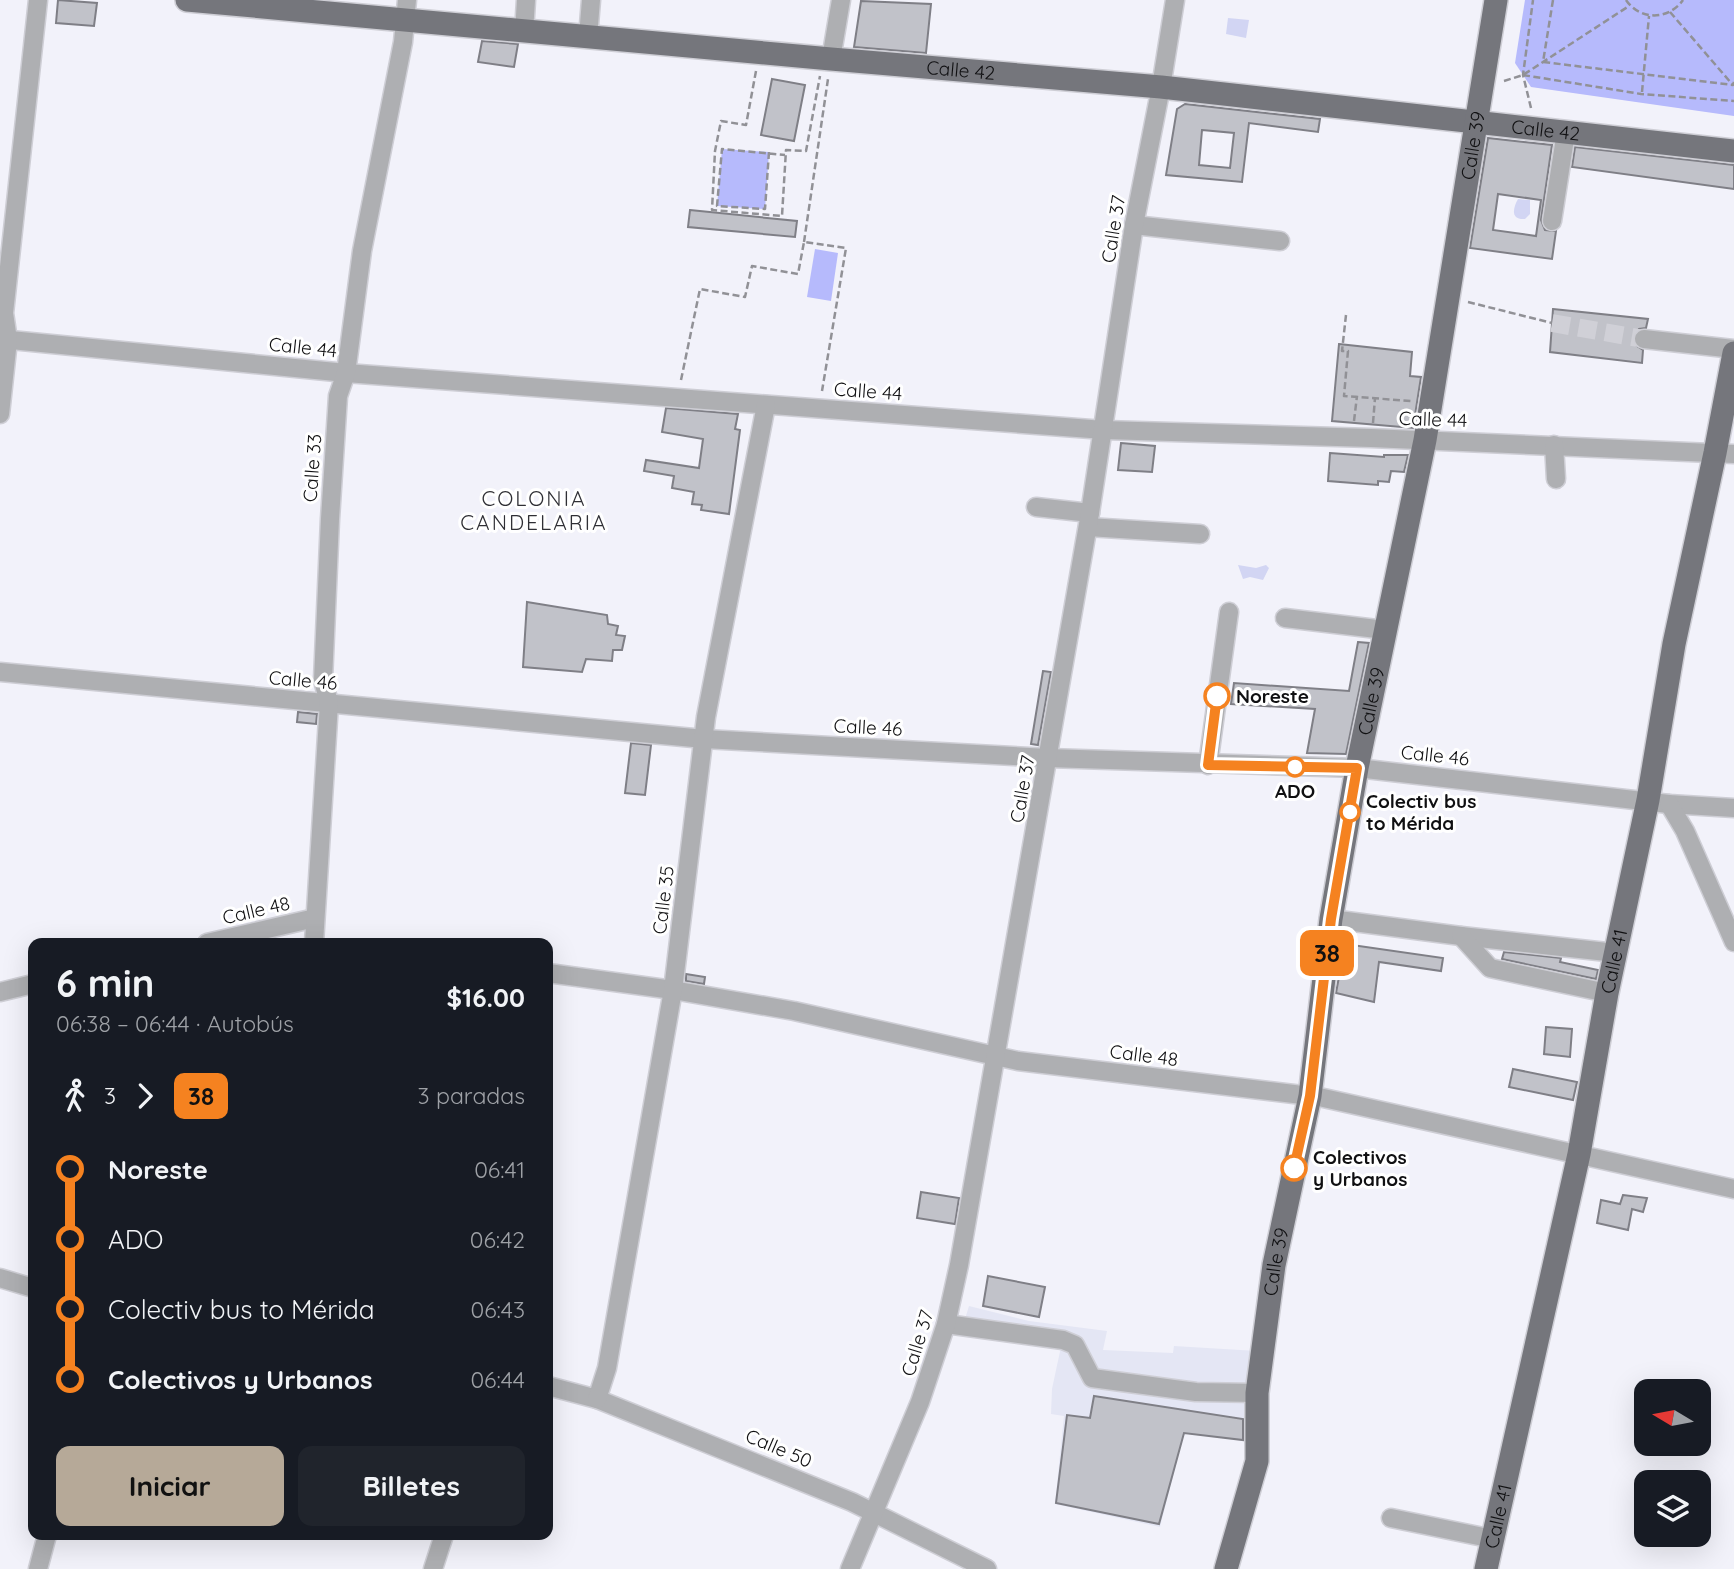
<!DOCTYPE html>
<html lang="es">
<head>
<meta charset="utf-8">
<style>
	body { margin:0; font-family:Quicksand,sans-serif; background:#20242c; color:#f1f3f6; height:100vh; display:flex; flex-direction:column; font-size:26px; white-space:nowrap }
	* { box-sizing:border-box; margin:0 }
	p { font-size:23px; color:#9ea1a6 }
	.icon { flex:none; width:38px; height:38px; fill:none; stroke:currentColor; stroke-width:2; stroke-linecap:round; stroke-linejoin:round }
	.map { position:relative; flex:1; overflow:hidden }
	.panel { position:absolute; left:28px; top:938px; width:525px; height:602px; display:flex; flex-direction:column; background:#171b24; border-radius:14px; box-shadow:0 7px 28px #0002 }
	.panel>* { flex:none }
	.badge { padding:0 14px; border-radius:10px; font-size:24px; line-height:46px }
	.needle { width:46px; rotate:280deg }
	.fabs { position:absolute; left:1634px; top:1379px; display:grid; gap:14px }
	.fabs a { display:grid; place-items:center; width:77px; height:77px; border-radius:14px; background:#171b24; box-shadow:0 7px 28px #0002; font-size:35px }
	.map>.badge { position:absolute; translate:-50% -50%; box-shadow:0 0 0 4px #fff }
	.legs { display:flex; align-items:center; gap:10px; height:77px; padding:0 28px; font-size:23px }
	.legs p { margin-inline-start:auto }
	.head { display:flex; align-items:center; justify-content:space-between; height:119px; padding:0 28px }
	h1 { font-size:38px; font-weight:700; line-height:52px }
	.primary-button { display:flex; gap:14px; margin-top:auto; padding:14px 28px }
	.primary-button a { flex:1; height:80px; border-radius:14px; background:#b6a998; color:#111; font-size:28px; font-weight:700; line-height:80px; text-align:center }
	.primary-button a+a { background:#20242c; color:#f1f3f6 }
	ul { padding:0 28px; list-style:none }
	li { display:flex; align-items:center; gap:24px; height:70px; font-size:26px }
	li i { display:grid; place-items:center; width:10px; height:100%; margin:0 9px; background:currentColor }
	li i::after { content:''; width:18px; height:18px; margin:-9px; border:5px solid; border-radius:50%; background:#171b24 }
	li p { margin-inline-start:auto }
	li:first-child i { background:linear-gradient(#0000 50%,currentColor 0) }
	li:last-child i { background:linear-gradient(currentColor 50%,#0000 0) }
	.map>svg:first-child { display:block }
</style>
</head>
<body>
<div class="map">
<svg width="1734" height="1569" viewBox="0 0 1734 1569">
	<rect width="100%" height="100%" fill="#f2f2fa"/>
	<polygon fill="#e4e6f4" points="969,1306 1029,1321 1107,1331 1103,1350 1173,1353 1174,1346 1257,1351 1248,1441 1184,1433 1160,1527 1055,1504 1064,1416 1051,1414 1052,1389 1062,1342 965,1319"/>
	<g fill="#b6bafc">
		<polygon points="1525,0 1734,0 1734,116 1531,87 1515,63"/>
		<polygon points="722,149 769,152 765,209 717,206"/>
		<polygon points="815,249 838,253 831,301 807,297"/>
	</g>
	<g fill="#d2d5f3">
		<polygon points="1228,18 1249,20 1246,38 1226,34"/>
		<path d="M1518,199L1530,200V214L1525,219C1510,220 1513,208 1518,199Z"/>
		<polygon points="1238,565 1256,568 1266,565 1269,568 1263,580 1250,577 1243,579"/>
	</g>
	<g fill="#c1c2c9" stroke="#7f7f86" stroke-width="2" fill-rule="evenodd">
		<polygon points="58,0 97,3 94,26 56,23"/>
		<polygon points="861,1 931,4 926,53 854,47"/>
		<polygon points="482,41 518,44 514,67 478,62"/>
		<polygon points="772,79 805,85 794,141 761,135"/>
		<path d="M1185,104L1320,119L1318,132L1249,123L1242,182L1166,175L1177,109ZM1202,130L1234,133L1230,168L1199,165Z"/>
		<path d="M1488,138L1552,145L1541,220L1545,230L1556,231L1552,259L1470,248ZM1498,194L1541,200L1536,236L1493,230Z"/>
		<polygon points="1575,147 1734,165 1734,189 1572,167"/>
		<polygon points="690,210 797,221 795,237 688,227"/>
		<polygon points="1553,309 1648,319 1646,328 1639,329 1633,337 1634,344 1643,350 1642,363 1550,352"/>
		<polygon points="1339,344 1412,352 1410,376 1421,377 1413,428 1332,421"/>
		<polygon points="666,408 738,414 735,429 740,430 729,514 701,510 702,505 692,504 694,492 672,488 674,476 644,471 646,460 699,468 703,439 662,432"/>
		<polygon points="1121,443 1155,446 1152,472 1118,470"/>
		<polygon points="1330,453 1384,457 1384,455 1408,455 1404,472 1391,471 1389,482 1378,481 1378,485 1328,481"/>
		<polygon points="527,602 607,615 608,624 618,626 616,635 625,636 622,650 613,650 612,661 586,659 582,672 523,667"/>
		<polygon points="1358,642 1369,643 1346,754 1307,753 1315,709 1231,704 1234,683 1349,691"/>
		<polygon points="1043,671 1051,672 1038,745 1031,744"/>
		<polygon points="298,712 317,714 316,724 297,722"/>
		<polygon points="631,743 651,745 645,795 625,793"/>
		<polygon points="1345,944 1443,958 1441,971 1379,962 1374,1002 1336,993"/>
		<polygon points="1504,952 1561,958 1560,962 1598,970 1596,979 1502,959"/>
		<polygon points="686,974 705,977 704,984 686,981"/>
		<polygon points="1546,1027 1572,1029 1570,1057 1544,1054"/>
		<polygon points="1513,1069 1577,1082 1573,1100 1509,1087"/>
		<polygon points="921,1192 959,1198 955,1224 917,1218"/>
		<polygon points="1623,1195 1647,1198 1643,1212 1632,1209 1628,1230 1597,1223 1601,1200 1620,1204"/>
		<polygon points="988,1276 1045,1287 1039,1317 983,1306"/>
		<polygon points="1094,1396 1243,1419 1243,1440 1184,1433 1159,1524 1056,1503 1067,1415 1090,1418"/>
	</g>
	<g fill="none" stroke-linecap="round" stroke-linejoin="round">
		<polyline stroke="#d0d0d7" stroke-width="18" stroke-dasharray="18 9" stroke-linecap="butt" points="1552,323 1644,339"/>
		<defs>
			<g id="minor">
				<polyline points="524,32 526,0"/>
				<polyline points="588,37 591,0"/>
				<polyline points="831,59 841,0"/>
				<polyline points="1552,221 1566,132"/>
				<polyline points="1134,225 1280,241"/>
				<polyline points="0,339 346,373 1104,430 1371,438 1734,454"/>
				<polyline points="1644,339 1734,349"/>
				<polyline points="0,414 8,340 4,313 38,0"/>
				<polyline points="1554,445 1556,479"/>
				<polyline points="1036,507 1090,513"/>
				<polyline points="1088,527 1200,534"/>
				<polyline points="1285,618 1385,630"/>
				<polyline points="0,672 704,739 1048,758 1357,768 1669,804 1734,808"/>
				<polyline points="1208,765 1229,612"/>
				<polyline points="1669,804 1685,831 1734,942"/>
				<polyline points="1331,919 1461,936 1616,953"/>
				<polyline points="1461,936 1490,968 1607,993"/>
				<polyline points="207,943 315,918"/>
				<polyline points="314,943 329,703 323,680 330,519 338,396 346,373 362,251 403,42 407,0"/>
				<polyline points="548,973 673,990 794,1011 1018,1061 1319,1097 1734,1189"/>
				<polyline points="0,992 33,984"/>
				<polyline points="0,1278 33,1288"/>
				<polyline points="946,1324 1063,1340 1075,1345 1092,1378 1196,1392 1257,1393"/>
				<polyline points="548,1386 597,1399 852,1502 987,1569"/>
				<polyline points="597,1399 607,1368 673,990 706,717 766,405"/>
				<polyline points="1391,1518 1493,1539"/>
				<polyline points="38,1569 47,1535"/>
				<polyline points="433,1569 444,1535"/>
				<polyline points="850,1569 920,1402 946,1324 959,1265 1090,513 1134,225 1161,87 1175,0"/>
			</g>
			<g id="major">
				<path id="s1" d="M187,0L831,59L1161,87L1734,151"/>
				<path id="s2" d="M1226,1569L1257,1461V1393L1274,1265L1310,1096L1331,919L1357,768L1425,440L1496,0"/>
				<path id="s3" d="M1486,1569L1579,1154L1607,993L1648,800L1674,644L1715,453L1734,353"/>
			</g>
		</defs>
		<use href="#minor" stroke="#ceced5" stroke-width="21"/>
		<use href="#major" stroke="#ceced5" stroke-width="26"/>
		<g stroke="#919196" stroke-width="2.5" stroke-dasharray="7 3.5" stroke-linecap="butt">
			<polyline points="1553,0 1543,62 1733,85 1734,82"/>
			<path d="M1626,0C1640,21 1669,20 1683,0"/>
			<polyline points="1670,12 1732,84"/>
			<polyline points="756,71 746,125 721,121 715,151 712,210 782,216 786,150 806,151 820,76"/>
			<polyline points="1523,75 1641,94 1734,101"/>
			<polyline points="1504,81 1523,75 1629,6"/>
			<polyline points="1642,92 1649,16"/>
			<polyline points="1531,108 1523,75 1533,0"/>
			<polyline points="769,152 765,209 717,206 722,149 785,155"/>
			<polyline points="804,242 828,79"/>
			<polyline points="1468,302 1552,323"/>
			<polyline points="1346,315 1342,351 1348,351 1344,396 1411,401"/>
			<polyline points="681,380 700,289 745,297 752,266 798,274 804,242 846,248 822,391"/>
			<polyline points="1354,421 1357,396"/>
			<polyline points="1373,423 1375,398"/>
		</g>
		<use href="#minor" stroke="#aeafb2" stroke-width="18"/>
		<use href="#major" stroke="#75767c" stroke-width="23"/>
	</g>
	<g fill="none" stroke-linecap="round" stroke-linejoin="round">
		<defs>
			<polyline id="line-1" points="1217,696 1208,765 1357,768 1331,919 1310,1096 1294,1168"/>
		</defs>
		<use href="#line-1" stroke="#fff" stroke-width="16"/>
		<use href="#line-1" stroke="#f58220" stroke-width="10"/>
	</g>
	<g fill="#fff" stroke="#f58220" stroke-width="3.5">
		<circle cx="1217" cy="696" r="12"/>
		<circle cx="1295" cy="767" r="9"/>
		<circle cx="1350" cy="812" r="9"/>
		<circle cx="1294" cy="1168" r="12"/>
	</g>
	<g text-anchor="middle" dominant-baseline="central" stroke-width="6" stroke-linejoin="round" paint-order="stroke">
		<g font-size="19" fill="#101012" stroke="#fff">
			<text stroke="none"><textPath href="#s1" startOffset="777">Calle 42</textPath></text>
			<text stroke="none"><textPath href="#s1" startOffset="1365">Calle 42</textPath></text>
			<text stroke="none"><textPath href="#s2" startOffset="1447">Calle 39</textPath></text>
			<text transform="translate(1113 229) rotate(-81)">Calle 37</text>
			<text transform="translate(303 347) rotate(6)">Calle 44</text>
			<text transform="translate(868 391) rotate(4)">Calle 44</text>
			<text transform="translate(1433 419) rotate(2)">Calle 44</text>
			<text transform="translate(312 468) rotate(-86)">Calle 33</text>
			<text transform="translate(303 680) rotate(5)">Calle 46</text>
			<text stroke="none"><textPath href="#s2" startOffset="882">Calle 39</textPath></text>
			<text transform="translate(868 727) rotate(3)">Calle 46</text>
			<text transform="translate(1435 755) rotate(6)">Calle 46</text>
			<text transform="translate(1022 789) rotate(-80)">Calle 37</text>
			<text transform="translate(663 900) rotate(-83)">Calle 35</text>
			<text transform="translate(256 910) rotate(-13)">Calle 48</text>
			<text stroke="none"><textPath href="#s3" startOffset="621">Calle 41</textPath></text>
			<text transform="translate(1144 1055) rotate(7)">Calle 48</text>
			<text stroke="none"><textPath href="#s2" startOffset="313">Calle 39</textPath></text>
			<text transform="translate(917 1343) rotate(-73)">Calle 37</text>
			<text transform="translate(779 1448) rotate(23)">Calle 50</text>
			<text stroke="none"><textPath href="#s3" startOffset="54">Calle 41</textPath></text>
		</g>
		<g font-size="19" font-weight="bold" fill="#101012" stroke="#fff" text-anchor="start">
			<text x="1236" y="696">Noreste</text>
			<text x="1295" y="791" text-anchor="middle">ADO</text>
			<text x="1366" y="801">Colectiv bus<tspan x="1366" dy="22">to Mérida</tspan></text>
			<text x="1313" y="1157">Colectivos<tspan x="1313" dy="22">y Urbanos</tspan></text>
		</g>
		<g font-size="21" letter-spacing="2" fill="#2f2f35" stroke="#fff">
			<text x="534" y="498">COLONIA<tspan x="534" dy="24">CANDELARIA</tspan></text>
		</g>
	</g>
</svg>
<div class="fabs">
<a><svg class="needle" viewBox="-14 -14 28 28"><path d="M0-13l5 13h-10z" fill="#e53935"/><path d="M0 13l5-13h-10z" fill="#9ea1a6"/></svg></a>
<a><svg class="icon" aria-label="layers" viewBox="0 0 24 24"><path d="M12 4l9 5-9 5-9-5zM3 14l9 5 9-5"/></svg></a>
</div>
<b class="badge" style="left:1327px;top:953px;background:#f58220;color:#111">38</b>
<section class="panel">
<div class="head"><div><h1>6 min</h1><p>06:38 – 06:44 · Autobús</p></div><b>$16.00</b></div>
<div class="legs"><svg class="icon" aria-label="walk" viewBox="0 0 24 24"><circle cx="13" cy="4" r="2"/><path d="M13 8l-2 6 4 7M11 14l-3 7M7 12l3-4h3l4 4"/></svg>3<svg class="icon" aria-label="forward" viewBox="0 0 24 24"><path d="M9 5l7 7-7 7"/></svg><b class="badge" style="background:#f58220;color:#111">38</b><p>3 paradas</p></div>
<ul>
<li><i style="color:#f58220"></i><b>Noreste</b><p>06:41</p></li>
<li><i style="color:#f58220"></i><span>ADO</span><p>06:42</p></li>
<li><i style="color:#f58220"></i><span>Colectiv bus to Mérida</span><p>06:43</p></li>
<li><i style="color:#f58220"></i><b>Colectivos y Urbanos</b><p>06:44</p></li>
</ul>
<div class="primary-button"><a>Iniciar</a><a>Billetes</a></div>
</section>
</div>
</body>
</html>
